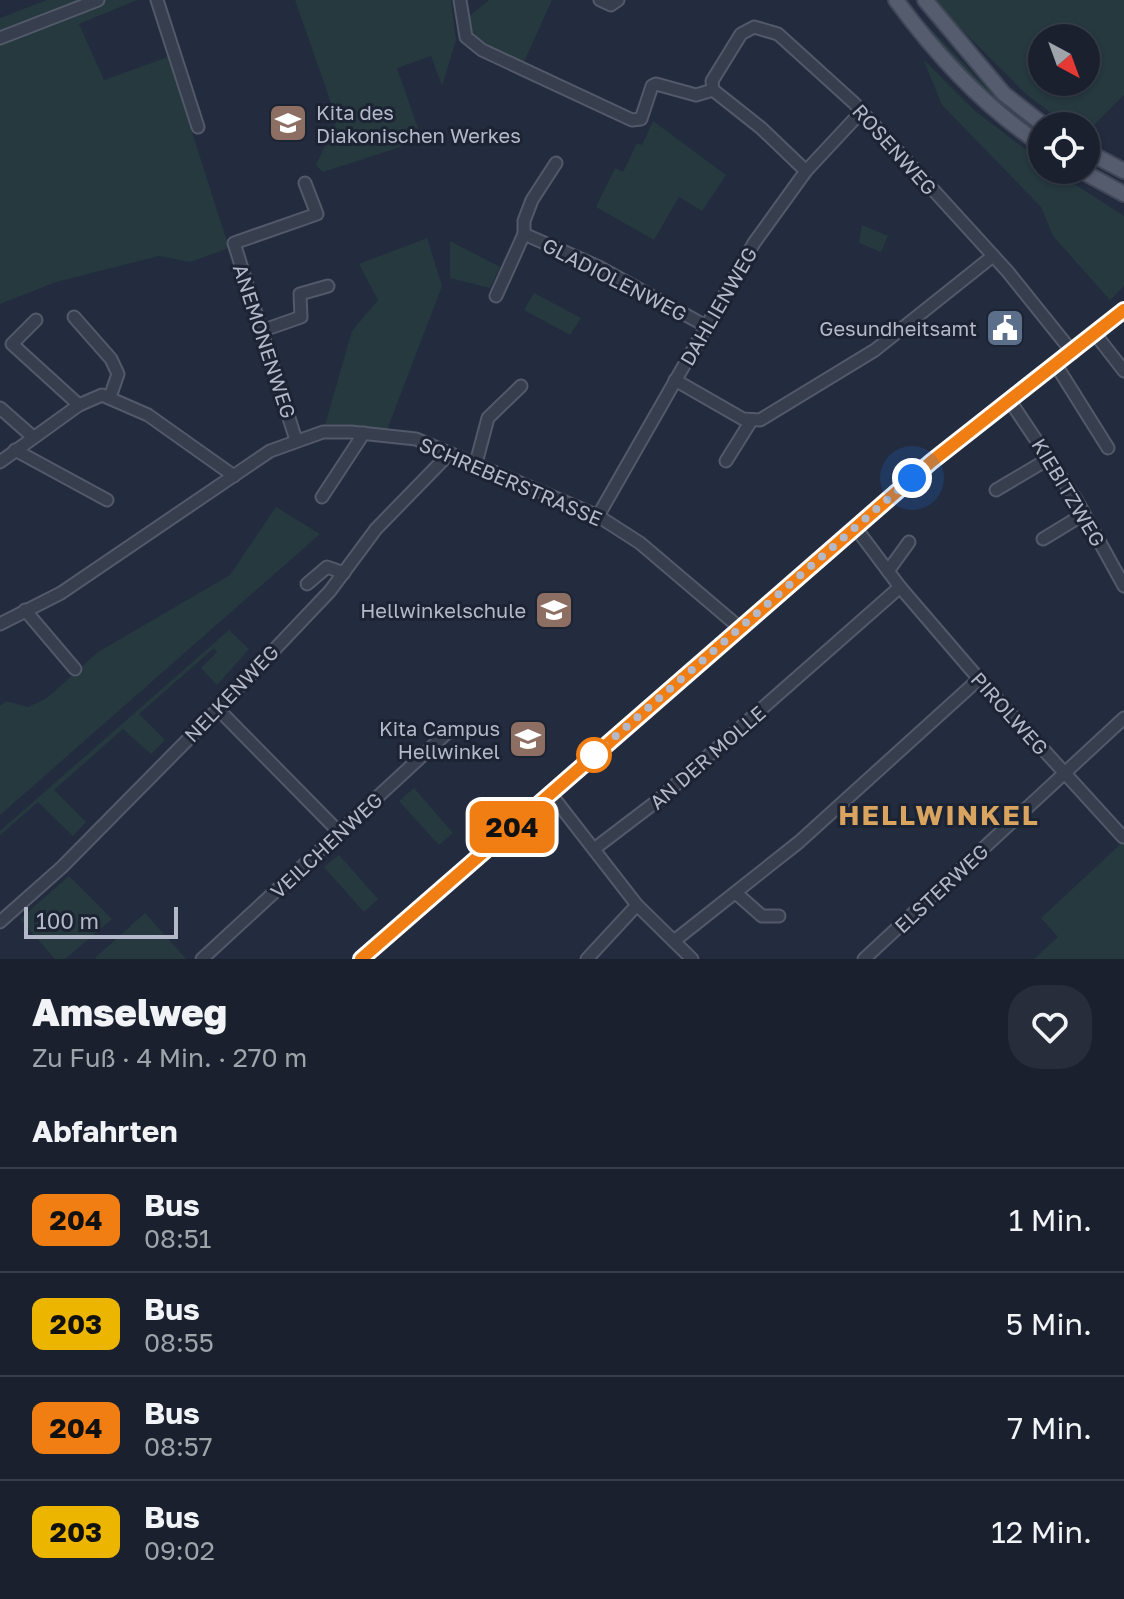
<!DOCTYPE html>
<html lang="de">
<head>
<meta charset="utf-8">
<style>
	body { margin:0; font-family:"Golos Text",sans-serif; background:#272d3a; color:#f1f3f6; height:100vh; display:flex; flex-direction:column; font-size:30px; white-space:nowrap }
	* { box-sizing:border-box; margin:0 }
	p { font-size:26px; color:#9fa3aa }
	.icon { flex:none; width:44px; height:44px; fill:none; stroke:currentColor; stroke-width:2; stroke-linecap:round; stroke-linejoin:round }
	.map { position:relative; height:959px; overflow:hidden }
	.details { display:flex; flex-direction:column; background:#1a202e; flex:1 }
	.details>* { flex:none }
	.badge { padding:0 16px; border-radius:12px; font-size:28px; line-height:52px }
	.needle { width:52px; rotate:139deg }
	.buttons { position:absolute; left:1028px; top:24px; display:grid; gap:16px }
	.buttons a { display:grid; place-items:center; width:72px; height:72px; border-radius:50%; background:#1a202e; box-shadow:0 2px 6px #0004,0 0 0 2px #383e4a; font-size:40px }
	.scale { position:absolute; left:24px; bottom:20px; width:154px; box-sizing:border-box; padding-left:8px; border:4px solid #b3b9c9; border-top:0; font-size:22px; line-height:28px; white-space:nowrap; color:#b3b9c9; -webkit-text-stroke:6px #1c2333; paint-order:stroke }
	.you { position:absolute; width:40px; height:40px; margin:-20px; border:6px solid #fff; border-radius:50%; background:#1a73e8; box-shadow:0 0 0 12px #1a73e833 }
	.map>.badge { position:absolute; translate:-50% -50%; box-shadow:0 0 0 4px #fff }
	h2 { padding:0 32px; font-size:30px; line-height:72px }
	.round { display:grid; place-items:center; flex:none; width:84px; height:84px; border-radius:32px; background:#272d3a }
	.overview { display:flex; align-items:center; justify-content:space-between; height:136px; padding:0 32px }
	h1 { font-size:38px; font-weight:800; line-height:60px }
	ul { padding:0; list-style:none }
	li { display:flex; align-items:center; gap:24px; height:104px; padding:0 32px; border-top:2px solid #383e4a }
	li div { flex:1 }
	li b { display:block; font-size:30px }
	li em { font-style:normal }
	li .badge { min-width:88px; font-weight:700; text-align:center }
	.map>svg:first-child { display:block }
</style>
</head>
<body>
<div class="map">
<svg width="1124" height="959" viewBox="0 0 1124 959">
	<rect width="100%" height="100%" fill="#232b3e"/>
	<g fill="#25393f" fill-rule="evenodd">
		<polygon points="47,0 137,0 79,24 104,80 168,57 229,248 190,262 159,256 56,282 0,304 0,18"/>
		<polygon points="295,0 451,0 456,40 442,86 431,56 397,68 422,140 323,172 316,165 337,120"/>
		<path d="M489,0H552L523,64C495,53 477,47 467,18Z"/>
		<path d="M903,0L988,89L1042,131V139C988,99 945,52 903,0Z"/>
		<path d="M932,0H1124V95L1086,133V126H1068L1026,94ZM1042,38H1086V82H1042Z"/>
		<polygon points="923,59 974,110 1042,162 1042,170 1053,170 1124,216 1124,286 1110,300 1053,236 1041,207 942,105"/>
		<polygon points="653,121 726,175 702,211 679,197 654,240 596,207 615,168 623,172 637,143 642,145"/>
		<polygon points="862,225 888,236 881,252 859,243"/>
		<polygon points="427,238 442,286 385,435 323,432 352,331 378,300 359,264"/>
		<polygon points="450,241 500,267 490,288 450,278"/>
		<polygon points="534,293 581,318 570,335 524,310"/>
		<polygon points="276,507 320,534 0,815 0,706 6,701 28,707 47,698 98,652 230,575"/>
		<polygon points="229,630 249,649 217,685 201,668 217,652 214,648 139,714 165,740 151,754 123,729 54,790 86,822 73,836 38,802 0,835 0,831"/>
		<polygon points="414,788 453,833 439,845 399,801"/>
		<polygon points="1124,841 1124,959 1034,959 1058,937 1041,918"/>
		<polygon points="339,855 378,899 364,912 324,867"/>
		<polygon points="69,876 112,919 65,959 55,959 20,919"/>
		<polygon points="145,913 186,959 96,959 95,958"/>
	</g>
	<g fill="none" stroke-linecap="round" stroke-linejoin="round">
		<defs>
			<g id="minor">
				<polyline points="157,0 198,127"/>
				<polyline points="460,0 466,37 482,50 632,120 641,119 652,86 656,84 696,95 713,90"/>
				<polyline points="600,0 611,5 618,0"/>
				<polyline points="0,38 98,0"/>
				<polyline points="713,90 712,81 741,34 754,27 778,34 854,103 1008,272 1073,353"/>
				<polyline points="713,90 761,128 806,171"/>
				<polyline points="524,234 599,267 704,325"/>
				<polyline points="496,296 524,234 524,221 532,200 556,163"/>
				<polyline points="74,317 111,359 118,374 110,397"/>
				<polyline points="36,320 12,344 79,405"/>
				<polyline points="261,331 301,317 300,294 328,286"/>
				<polyline points="1096,335 1124,371"/>
				<polyline points="1056,365 1108,448"/>
				<polyline points="675,380 743,419 760,420 875,350 993,256"/>
				<polyline points="1010,401 1077,501 1124,586"/>
				<polyline points="0,408 33,437"/>
				<polyline points="296,440 234,243 317,214 305,183"/>
				<polyline points="15,450 107,500"/>
				<polyline points="726,461 751,421"/>
				<polyline points="0,462 79,405 102,395 148,415 234,476"/>
				<polyline points="476,463 488,418 521,386"/>
				<polyline points="996,490 1050,458"/>
				<polyline points="322,497 364,433"/>
				<polyline points="598,516 754,243 806,171 861,112"/>
				<polyline points="855,527 900,587 979,679 1123,837"/>
				<polyline points="1043,539 1084,514"/>
				<polyline points="888,571 909,542"/>
				<polyline points="307,584 327,567 344,573"/>
				<polyline points="25,610 75,669"/>
				<polyline points="0,624 61,593 270,451 323,432 351,432 416,439 598,516 640,543 740,628"/>
				<polyline points="218,709 339,832"/>
				<polyline points="550,793 637,905 692,959"/>
				<polyline points="594,849 657,801 900,587"/>
				<polyline points="737,894 762,916 779,916"/>
				<polyline points="0,922 62,867 218,709 330,591 376,529 450,453"/>
				<polyline points="674,941 799,842 979,679"/>
				<polyline points="202,959 449,731"/>
				<polyline points="361,959 931,462 1124,310"/>
				<polyline points="587,959 637,905"/>
				<polyline points="864,959 1124,718"/>
			</g>
			<g id="major">
				<path d="M896,0C937,56 984,107 1042,145"/>
				<polyline points="925,0 1004,94 1045,126"/>
				<polyline points="1086,151 1124,171"/>
				<polyline points="1080,170 1124,194"/>
			</g>
		</defs>
		<use href="#minor" stroke="#525969" stroke-width="15"/>
		<use href="#major" stroke="#404757" stroke-width="18"/>
		<use href="#minor" stroke="#373e4e" stroke-width="11"/>
		<use href="#major" stroke="#555c6e" stroke-width="14"/>
	</g>
	<g fill="none" stroke-linecap="round" stroke-linejoin="round">
		<defs>
			<polyline id="line" points="361,959 931,462 1124,310"/>
		</defs>
		<use href="#line" stroke="#fff" stroke-width="18"/>
		<use href="#line" stroke="#f07e12" stroke-width="12"/>
		<polyline stroke="#b3b9c9" stroke-width="8" stroke-dasharray="0 14.4" points="594,755 912,478"/>
	</g>
	<defs>
		<symbol id="school-square" viewBox="-11 -11 22 22"><rect x="-9" y="-9" width="18" height="18" rx="4" fill="#8d6e63" stroke="#1c2333"/><path d="M0-5L7-2L0 1L-7-2ZM-4 1L0 2.5L4 1V4Q0 6-4 4Z" fill="#fff"/></symbol>
		<symbol id="civic-square" viewBox="-11 -11 22 22"><rect x="-9" y="-9" width="18" height="18" rx="4" fill="#5c6f8a" stroke="#1c2333"/><path d="M-.6-6.5H3V-4.5H.6V-3L4-1V1h2V6H-6V1h2V-1L-.6-3ZM-1.2 2.5V6h2.4V2.5Z" fill="#fff"/></symbol>
	</defs>
	<g fill-rule="evenodd">
		<use href="#school-square" x="266" y="101" width="44" height="44"/>
		<use href="#civic-square" x="983" y="306" width="44" height="44"/>
		<use href="#school-square" x="532" y="588" width="44" height="44"/>
		<use href="#school-square" x="506" y="717" width="44" height="44"/>
	</g>
	<circle fill="#fff" stroke="#f07e12" stroke-width="4" cx="594" cy="755" r="16"/>
	<g text-anchor="middle" dominant-baseline="central" stroke-width="6" stroke-linejoin="round" paint-order="stroke">
		<g font-size="20" fill="#b3b9c9" stroke="#1c2333" text-anchor="end">
			<text x="316" y="112" text-anchor="start">Kita des<tspan x="316" dy="23">Diakonischen Werkes</tspan></text>
			<text x="977" y="328">Gesundheitsamt</text>
			<text x="526" y="610">Hellwinkelschule</text>
			<text x="500" y="728">Kita Campus<tspan x="500" dy="23">Hellwinkel</tspan></text>
		</g>
		<g font-size="20" fill="#b3b9c9" stroke="#1c2333">
			<text transform="translate(895 149) rotate(48)">ROSENWEG</text>
			<text transform="translate(615 279) rotate(27)">GLADIOLENWEG</text>
			<text transform="translate(718 306) rotate(-60)">DAHLIENWEG</text>
			<text transform="translate(265 341) rotate(72)">ANEMONENWEG</text>
			<text transform="translate(511 481) rotate(23)">SCHREBERSTRASSE</text>
			<text transform="translate(1069 492) rotate(59)">KIEBITZWEG</text>
			<text transform="translate(231 693) rotate(-46)">NELKENWEG</text>
			<text transform="translate(1010 713) rotate(48)">PIROLWEG</text>
			<text transform="translate(707 757) rotate(-41)">AN DER MOLLE</text>
			<text transform="translate(326 845) rotate(-43)">VEILCHENWEG</text>
			<text transform="translate(941 888) rotate(-43)">ELSTERWEG</text>
		</g>
		<g font-size="28" font-weight="bold" letter-spacing="2" fill="#d8a45f" stroke="#1c2333">
			<text x="939" y="814">HELLWINKEL</text>
		</g>
	</g>
</svg>
<div class="buttons">
<a><svg class="needle" viewBox="-14 -14 28 28"><path d="M0-13l5 13h-10z" fill="#e53935"/><path d="M0 13l5-13h-10z" fill="#9fa3aa"/></svg></a>
<a><svg class="icon" aria-label="locate" viewBox="0 0 24 24"><circle cx="12" cy="12" r="6"/><path d="M12 2v4M12 18v4M2 12h4M18 12h4"/></svg></a>
</div>
<div class="scale">100 m</div>
<div class="you" style="left:912px;top:478px"></div>
<b class="badge" style="left:512px;top:827px;background:#f07e12;color:#111">204</b>
</div>
<section class="details">
<div class="overview"><div><h1>Amselweg</h1><p>Zu Fuß · 4 Min. · 270 m</p></div><a class="round"><svg class="icon" aria-label="heart" viewBox="0 0 24 24"><path d="M12 20l-8-8c-3-5 5-10 8-4 3-6 11-1 8 4z"/></svg></a></div>
<h2>Abfahrten</h2>
<ul>
<li><span class="badge" style="background:#f07e12;color:#111">204</span><div><b>Bus</b><p>08:51</p></div><em>1 Min.</em></li>
<li><span class="badge" style="background:#ebb500;color:#111">203</span><div><b>Bus</b><p>08:55</p></div><em>5 Min.</em></li>
<li><span class="badge" style="background:#f07e12;color:#111">204</span><div><b>Bus</b><p>08:57</p></div><em>7 Min.</em></li>
<li><span class="badge" style="background:#ebb500;color:#111">203</span><div><b>Bus</b><p>09:02</p></div><em>12 Min.</em></li>
</ul>
</section>
</body>
</html>
